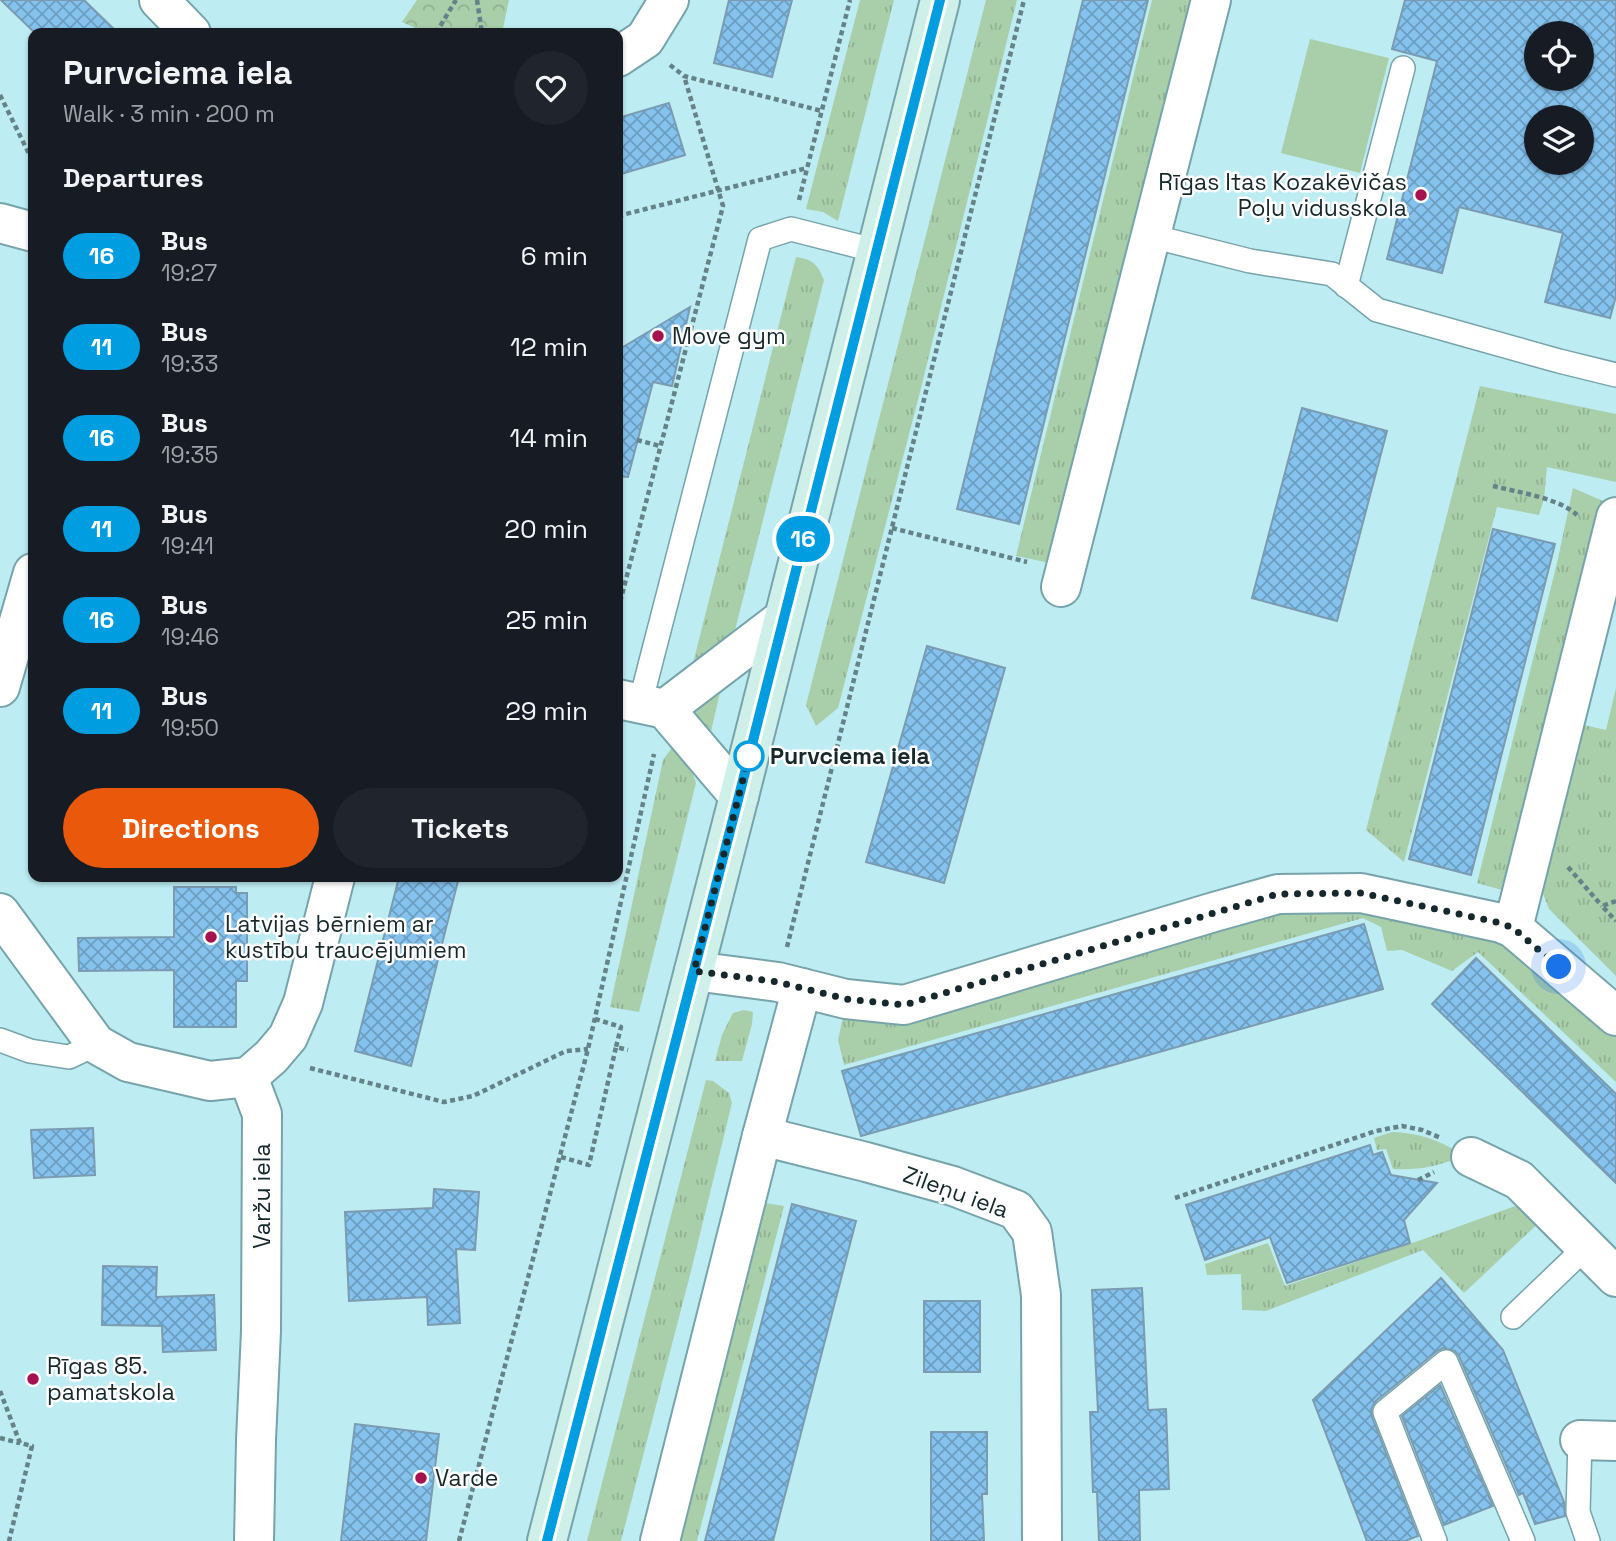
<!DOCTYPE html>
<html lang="en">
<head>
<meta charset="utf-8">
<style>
	body { margin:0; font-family:"Space Grotesk",sans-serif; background:#20242c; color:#f1f3f6; height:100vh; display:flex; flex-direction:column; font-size:26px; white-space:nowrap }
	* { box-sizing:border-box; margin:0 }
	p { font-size:23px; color:#9ea1a6 }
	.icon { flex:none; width:38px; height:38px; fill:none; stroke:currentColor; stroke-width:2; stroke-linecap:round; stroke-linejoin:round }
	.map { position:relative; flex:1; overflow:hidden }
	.panel { position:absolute; left:28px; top:28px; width:595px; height:854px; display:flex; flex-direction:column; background:#171b24; border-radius:14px; box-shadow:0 2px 5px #0004 }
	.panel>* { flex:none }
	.badge { padding:0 14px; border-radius:23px; font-size:24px; line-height:46px }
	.buttons { position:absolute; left:1524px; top:21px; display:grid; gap:14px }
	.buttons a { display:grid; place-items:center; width:70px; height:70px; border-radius:50%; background:#171b24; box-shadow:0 2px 5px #0004; font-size:35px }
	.you { position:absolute; width:35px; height:35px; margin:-18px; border:5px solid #fff; border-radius:50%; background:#1a73e8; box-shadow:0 0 0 10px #1a73e833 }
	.map>.badge { position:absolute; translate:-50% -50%; box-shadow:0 0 0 4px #fff }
	h2 { padding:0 35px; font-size:26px; line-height:63px }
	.round { display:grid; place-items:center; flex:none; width:74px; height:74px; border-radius:37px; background:#20242c }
	.head { display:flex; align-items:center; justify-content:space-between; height:119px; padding:0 35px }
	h1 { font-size:33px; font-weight:800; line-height:52px }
	.button { display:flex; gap:14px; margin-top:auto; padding:14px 35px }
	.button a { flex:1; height:80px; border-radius:42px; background:#ea580c; color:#fff; font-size:28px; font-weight:800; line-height:80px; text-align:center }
	.button a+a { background:#20242c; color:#f1f3f6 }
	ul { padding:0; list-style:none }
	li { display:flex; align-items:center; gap:21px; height:91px; padding:0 35px }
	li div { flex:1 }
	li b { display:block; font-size:26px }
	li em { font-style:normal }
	li .badge { min-width:77px; font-weight:700; text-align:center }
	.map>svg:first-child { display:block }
</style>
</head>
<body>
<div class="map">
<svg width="1616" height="1541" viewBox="0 0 1616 1541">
	<defs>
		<pattern id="grass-tufts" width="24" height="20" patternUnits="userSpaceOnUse" patternTransform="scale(1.75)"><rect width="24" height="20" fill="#a9ceaa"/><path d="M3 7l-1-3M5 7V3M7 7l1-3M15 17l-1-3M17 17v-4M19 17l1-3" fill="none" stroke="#91b192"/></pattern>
		<pattern id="park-crowns" width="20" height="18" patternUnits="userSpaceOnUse" patternTransform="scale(1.75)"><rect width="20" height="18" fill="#a9ceaa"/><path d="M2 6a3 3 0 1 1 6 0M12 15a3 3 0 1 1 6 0" fill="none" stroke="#91b192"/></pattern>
		<pattern id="building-cross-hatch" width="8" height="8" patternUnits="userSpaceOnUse" patternTransform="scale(1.75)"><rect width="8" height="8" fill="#85c3ee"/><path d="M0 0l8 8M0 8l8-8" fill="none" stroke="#6c9ec1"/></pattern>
	</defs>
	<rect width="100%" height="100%" fill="#beecf3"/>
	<g fill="url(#grass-tufts)">
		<polygon points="860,0 894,0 838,221 823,212 806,209"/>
		<polygon points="986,0 1017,0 921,388 838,708 816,726 806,705"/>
		<polygon points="1152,0 1190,0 1050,563 1016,556"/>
		<path d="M796,257C814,260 817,264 824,280L735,630L693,663Z"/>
		<polygon points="1480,386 1616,414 1616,482 1547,467 1544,499 1539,515 1497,507 1404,862 1366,830"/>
		<polygon points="1573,488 1612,505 1516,894 1477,883 1557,563"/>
		<polygon points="723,679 710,736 692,717 695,700"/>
		<polygon points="1616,688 1616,976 1549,909 1537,878 1584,725 1606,730"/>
		<polygon points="673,746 686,755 696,783 639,1012 610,1007 663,760"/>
		<polygon points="1290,904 1491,925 1616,1027 1616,1082 1478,952 1452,971 1402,950 1387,951 1381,927 1363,918 844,1065 838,1040 845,1008"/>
		<polygon points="744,1010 753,1012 752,1024 742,1061 715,1061 722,1035 733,1013"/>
		<polygon points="706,1080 713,1081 729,1093 732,1103 691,1271 621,1541 587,1541"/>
		<path d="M1392,1132C1417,1133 1437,1139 1458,1152L1459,1158C1433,1167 1422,1170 1393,1169L1386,1149L1377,1150L1374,1138Z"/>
		<polygon points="759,1202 784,1206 697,1541 667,1541"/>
		<polygon points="1518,1205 1545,1217 1464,1293 1423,1250 1266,1311 1242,1310 1241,1274 1207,1275 1205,1264 1268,1243 1285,1286 1424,1239"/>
	</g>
	<polygon fill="url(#park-crowns)" points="417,0 509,0 502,33 427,33 402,22"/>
	<polygon fill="#a9ceaa" points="1310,39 1389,58 1360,173 1281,153"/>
	<g fill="url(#building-cross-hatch)" stroke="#7b9bb1" stroke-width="2" fill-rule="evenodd">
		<polygon points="1,0 84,0 118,33 35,33"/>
		<polygon points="729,0 792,0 772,77 714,63"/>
		<polygon points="1083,0 1148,0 1019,524 957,509"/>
		<path d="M1405,0H1616V296L1610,318L1545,302L1563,233L1459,207L1442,273L1387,259L1437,61L1392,49ZM1536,33H1582V79H1536ZM1536,117H1582V163H1536Z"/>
		<polygon points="669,103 685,155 618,175 618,118"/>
		<polygon points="690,307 672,386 653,382 628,477 618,476 618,350"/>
		<polygon points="1302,408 1387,431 1337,621 1252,598"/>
		<polygon points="1493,529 1555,544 1471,875 1409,859"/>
		<polygon points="927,646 1005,668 944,883 866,862"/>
		<polygon points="399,877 459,877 411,1066 355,1051"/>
		<polygon points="174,887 236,887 236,893 247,893 247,981 236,981 236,1027 174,1027 174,970 79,971 78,938 174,937"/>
		<polygon points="1364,924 1383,989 861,1136 842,1071"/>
		<polygon points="1476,958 1616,1094 1616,1183 1432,1004"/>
		<polygon points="93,1128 95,1175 34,1178 31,1130"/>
		<polygon points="1370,1145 1373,1155 1382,1152 1391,1175 1437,1183 1404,1220 1410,1243 1287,1283 1270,1237 1205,1260 1186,1205"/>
		<polygon points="434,1189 479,1192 475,1250 456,1249 460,1323 428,1325 427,1297 349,1301 345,1212 433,1208"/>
		<polygon points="792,1204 856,1221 773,1541 705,1541"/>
		<polygon points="103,1266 157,1267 156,1297 214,1295 216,1350 163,1352 162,1326 102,1325"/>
		<polygon points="1441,1278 1503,1350 1564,1502 1565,1516 1535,1524 1523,1493 1519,1495 1459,1356 1455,1351 1443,1348 1437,1351 1376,1401 1371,1409 1372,1417 1418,1536 1405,1541 1367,1541 1313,1400"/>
		<polygon points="1142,1288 1148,1410 1166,1409 1169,1489 1139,1490 1140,1541 1099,1541 1097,1492 1093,1492 1090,1412 1098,1412 1092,1290"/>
		<rect x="924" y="1301" width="56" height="71"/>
		<polygon points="1440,1385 1493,1506 1444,1525 1402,1416"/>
		<polygon points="355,1424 439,1434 426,1541 341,1541"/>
		<polygon points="931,1432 987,1432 987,1494 982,1494 984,1541 931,1541"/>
	</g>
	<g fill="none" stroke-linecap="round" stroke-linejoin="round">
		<defs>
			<g id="lane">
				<polyline points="1151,236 1250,261 1332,274 1377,310 1559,361 1616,375"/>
				<polyline points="1346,286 1403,68"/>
				<polyline points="640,704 760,239 791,229 877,251"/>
				<polyline points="0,1040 30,1051 69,1057 96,1044"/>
				<polyline points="1513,1317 1586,1247"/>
				<polyline points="1580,1440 1578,1512 1588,1541"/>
				<polyline points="1435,1541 1385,1412 1446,1362 1523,1541"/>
			</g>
			<g id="street">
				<polyline points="159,0 191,33"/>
				<polyline points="618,57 645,39 669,0"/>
				<polyline points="0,223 33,232"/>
				<polyline points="1061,587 1211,0"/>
				<polyline points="0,687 33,573"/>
				<polyline points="618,699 665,709 739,796"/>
				<polyline points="665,709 783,619"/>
				<polyline points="0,913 96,1044 128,1062 210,1081 248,1077"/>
				<polyline points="1513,928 1616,517"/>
				<polyline points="694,971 778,982 846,999 904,1005 1214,912 1278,894 1361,893 1501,923 1513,928 1616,1016"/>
				<polyline points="248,1077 262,1114 261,1331 256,1440 254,1541"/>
				<polyline points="248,1077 271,1057 288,1037 303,1003 335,877"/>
				<polyline points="762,1136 866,1162 953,1186 1016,1210 1032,1232 1041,1295 1042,1541"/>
				<polyline points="1471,1157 1519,1180 1616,1277"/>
				<polyline points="1580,1440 1616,1441"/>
				<polyline points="660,1541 762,1136 802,988"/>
			</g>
			<polyline id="secondary" points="547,1541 739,796 940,0"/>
		</defs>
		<use href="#lane" stroke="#77a3aa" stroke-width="26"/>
		<use href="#street" stroke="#77a3aa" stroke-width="42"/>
		<use href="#secondary" stroke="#77a3aa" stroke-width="42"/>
		<g stroke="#648388" stroke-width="4.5" stroke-dasharray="5 3.5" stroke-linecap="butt">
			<polyline points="477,0 482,33"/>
			<polyline points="436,33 456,0"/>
			<polyline points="670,65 684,76 822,111"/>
			<polyline points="0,95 33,162"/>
			<polyline points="799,200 850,0"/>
			<polyline points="618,216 807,168"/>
			<polyline points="637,440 660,446"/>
			<path d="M1493,486C1517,492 1559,498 1577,515"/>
			<polyline points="892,528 1027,562"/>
			<polyline points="618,610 723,206 684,76"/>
			<polyline points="1568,867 1602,906"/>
			<polyline points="1616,901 1602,906 1616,921"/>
			<polyline points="787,947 1024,0"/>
			<polyline points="595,1019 621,1027 616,1047 628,1050"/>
			<polyline points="310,1068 444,1102 473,1096 566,1051 588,1049"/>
			<polyline points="561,1157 589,1165 616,1047"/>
			<polyline points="1418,1180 1434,1172"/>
			<polyline points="1175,1198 1376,1131 1402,1126 1422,1130 1441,1138"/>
			<polyline points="0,1391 20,1443 32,1446 9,1541"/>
			<polyline points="0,1438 19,1443"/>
			<polyline points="459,1541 588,1049 654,754"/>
		</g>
		<use href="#lane" stroke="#fff" stroke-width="23"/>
		<use href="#street" stroke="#fff" stroke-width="38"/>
		<use href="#secondary" stroke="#cef0e9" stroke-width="38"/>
	</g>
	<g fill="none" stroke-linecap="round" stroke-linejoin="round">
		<defs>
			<polyline id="line" points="547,1541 739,796 940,0"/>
		</defs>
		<use href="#line" stroke="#fff" stroke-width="16"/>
		<use href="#line" stroke="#009de0" stroke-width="10"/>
		<polyline stroke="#16282b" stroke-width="7" stroke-dasharray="0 12.6" points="749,756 752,744 694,971 778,982 846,999 904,1005 1278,894 1361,893 1501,923 1513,928 1559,967"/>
	</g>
	<g fill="#a5124f" stroke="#fff" stroke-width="2.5">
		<circle cx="1421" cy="195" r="7"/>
		<circle cx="658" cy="336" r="7"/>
		<circle cx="211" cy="937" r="7"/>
		<circle cx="33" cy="1379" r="7"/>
		<circle cx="421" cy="1478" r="7"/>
	</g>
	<circle fill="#fff" stroke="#009de0" stroke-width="3.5" cx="749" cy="756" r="14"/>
	<g text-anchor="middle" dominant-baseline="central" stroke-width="5" stroke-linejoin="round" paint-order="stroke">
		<g font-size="23" fill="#16282b" stroke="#fff" text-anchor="start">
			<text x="1407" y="182" text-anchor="end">Rīgas Itas Kozakēvičas<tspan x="1407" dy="26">Poļu vidusskola</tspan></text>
			<text x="672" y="336">Move gym</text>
			<text x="225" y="924">Latvijas bērniem ar<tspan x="225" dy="26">kustību traucējumiem</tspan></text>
			<text x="47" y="1366">Rīgas 85.<tspan x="47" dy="26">pamatskola</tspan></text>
			<text x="435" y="1478">Varde</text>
		</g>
		<g font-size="23" font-weight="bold" fill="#16282b" stroke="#fff" text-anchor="start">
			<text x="770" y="756">Purvciema iela</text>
		</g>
		<g font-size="23" fill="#16282b" stroke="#fff">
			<text transform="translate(956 1192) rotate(20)">Zileņu iela</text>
			<text transform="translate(262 1196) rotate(-90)">Varžu iela</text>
		</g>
	</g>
</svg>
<div class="buttons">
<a><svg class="icon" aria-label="locate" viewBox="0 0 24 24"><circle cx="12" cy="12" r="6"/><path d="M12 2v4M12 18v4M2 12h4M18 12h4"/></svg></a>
<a><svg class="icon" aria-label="layers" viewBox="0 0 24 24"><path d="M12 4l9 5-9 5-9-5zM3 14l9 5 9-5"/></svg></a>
</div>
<div class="you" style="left:1559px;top:967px"></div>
<b class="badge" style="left:803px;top:539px;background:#009de0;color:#fff">16</b>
<section class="panel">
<div class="head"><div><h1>Purvciema iela</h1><p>Walk · 3 min · 200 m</p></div><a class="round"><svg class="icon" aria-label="heart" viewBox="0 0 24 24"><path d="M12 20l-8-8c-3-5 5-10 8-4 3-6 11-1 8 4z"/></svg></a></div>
<h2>Departures</h2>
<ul>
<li><span class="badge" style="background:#009de0;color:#fff">16</span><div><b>Bus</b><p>19:27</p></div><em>6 min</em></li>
<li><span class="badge" style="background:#009de0;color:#fff">11</span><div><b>Bus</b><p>19:33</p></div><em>12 min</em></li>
<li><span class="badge" style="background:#009de0;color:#fff">16</span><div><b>Bus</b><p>19:35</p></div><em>14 min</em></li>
<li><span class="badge" style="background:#009de0;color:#fff">11</span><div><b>Bus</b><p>19:41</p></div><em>20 min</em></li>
<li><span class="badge" style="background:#009de0;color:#fff">16</span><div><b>Bus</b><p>19:46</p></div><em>25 min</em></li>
<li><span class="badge" style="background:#009de0;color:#fff">11</span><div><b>Bus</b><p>19:50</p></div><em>29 min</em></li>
</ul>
<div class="button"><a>Directions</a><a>Tickets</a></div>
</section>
</div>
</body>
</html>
